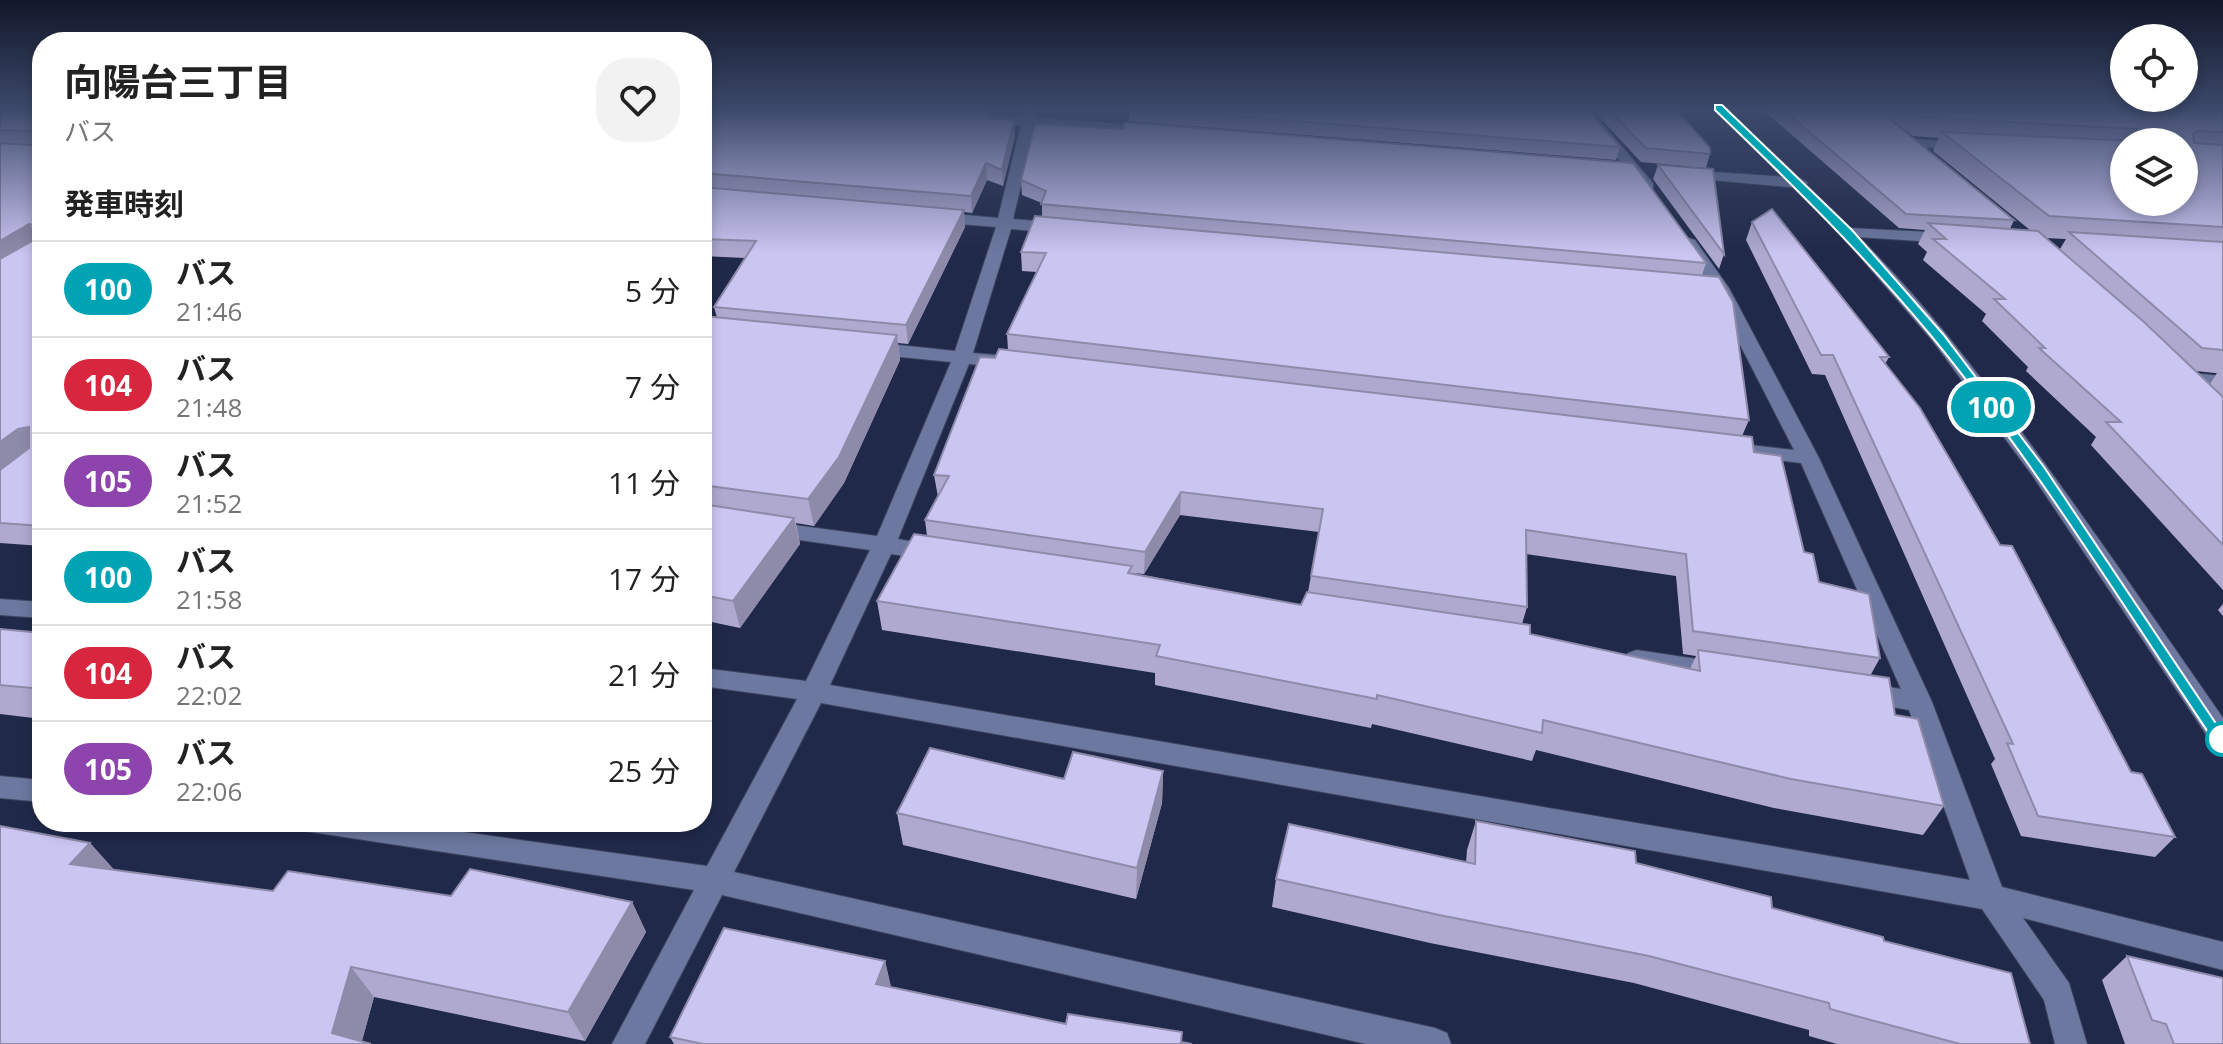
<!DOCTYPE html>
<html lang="ja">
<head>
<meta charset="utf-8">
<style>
	body { margin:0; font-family:"Open Sans","Noto Sans JP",sans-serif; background:#f2f2f2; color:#222; height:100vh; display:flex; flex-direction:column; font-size:30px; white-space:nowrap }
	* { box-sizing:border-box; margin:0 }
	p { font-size:26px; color:#767676 }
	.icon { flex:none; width:44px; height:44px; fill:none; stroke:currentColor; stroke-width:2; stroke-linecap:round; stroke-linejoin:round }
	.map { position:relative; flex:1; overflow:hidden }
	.panel { position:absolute; left:32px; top:32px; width:680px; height:800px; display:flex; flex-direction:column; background:#fff; border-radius:32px; box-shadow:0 4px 12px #0003 }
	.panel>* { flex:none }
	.badge { padding:0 16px; border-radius:26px; font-size:28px; line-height:52px }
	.tools { position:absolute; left:2110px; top:24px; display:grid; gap:16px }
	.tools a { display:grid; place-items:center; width:88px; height:88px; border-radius:50%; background:#fff; box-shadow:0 4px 12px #0003; font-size:40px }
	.map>.badge { position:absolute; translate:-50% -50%; box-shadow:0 0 0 4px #fff }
	h2 { padding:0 32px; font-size:30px; line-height:72px }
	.round { display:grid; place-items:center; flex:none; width:84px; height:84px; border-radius:32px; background:#f2f2f2 }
	.summary { display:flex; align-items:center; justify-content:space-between; height:136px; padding:0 32px }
	h1 { font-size:38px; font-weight:700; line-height:60px }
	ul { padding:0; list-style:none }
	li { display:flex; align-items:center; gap:24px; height:96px; padding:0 32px; border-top:2px solid #e0e0e0 }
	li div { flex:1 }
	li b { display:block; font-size:30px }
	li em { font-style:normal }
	li .badge { min-width:88px; font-weight:700; text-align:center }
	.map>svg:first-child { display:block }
</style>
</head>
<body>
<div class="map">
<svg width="2223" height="1044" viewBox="0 0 2223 1044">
	<rect width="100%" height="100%" fill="#20294a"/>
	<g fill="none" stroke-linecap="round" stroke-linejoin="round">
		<defs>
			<g id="minor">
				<polygon points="1026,108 1038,108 1036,118 1152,126 1159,130 1152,134 1035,126 1013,219 1059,223 1067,228 1059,233 1011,229 973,353 1007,356 1016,362 1007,368 969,364 898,539 942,547 945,552 942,557 934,560 891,554 830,685 1970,880 1909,710 1853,700 1849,693 1853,686 1862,683 1901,689 1801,463 1725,454 1715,448 1725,442 1794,450 1711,288 1681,243 1689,238 1695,240 1729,288 1819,458 1932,702 2002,887 2223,942 2223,970 2023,918 2069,983 2087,1044 2055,1044 2044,1000 1982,909 821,703 734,872 1435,1028 1447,1033 1451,1044 1366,1044 722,895 645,1044 612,1044 694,890 298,830 294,822 392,822 707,866 797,699 702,686 702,668 806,681 870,550 771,536 763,534 760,529 763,524 771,522 877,536 951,362 870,354 861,348 870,342 955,351 996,227 934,222 926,217 934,212 998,218 1021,125 959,121 952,117 959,113 1023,117"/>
				<polygon points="1576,108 1589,108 1653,183 1653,189 1643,189"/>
				<polygon points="1910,139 1963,142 1970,146 1963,150 1905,146 1903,143"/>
				<polygon points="1684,170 1800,178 1808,183 1800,188 1679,177 1677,174"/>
				<polygon points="1848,228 1950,233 1958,238 1950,243 1842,236 1842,230"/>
				<polygon points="2181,372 2223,376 2223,388 2174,382 2171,378 2174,374"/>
				<polygon points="0,599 42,602 42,618 0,615"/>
				<polygon points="1637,650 1717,662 1726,664 1730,671 1726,678 1717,680 1628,665 1625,659 1628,653"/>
				<polygon points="0,776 42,780 42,802 0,798"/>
			</g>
			<path id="tertiary" d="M1713,108H1726C1802,180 1880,252 1946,334C2045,457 2133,589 2223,718V749L2214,746L2032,475L1932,340L1842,236Z"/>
		</defs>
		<use href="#minor" stroke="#3d4460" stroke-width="2"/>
		<use href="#tertiary" stroke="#3d4460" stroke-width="2"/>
		<use href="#minor" fill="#6c789f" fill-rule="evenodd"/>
		<use href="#tertiary" fill="#6c789f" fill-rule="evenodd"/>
	</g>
	<g fill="#afa9d0" fill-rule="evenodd">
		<polygon points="0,108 42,108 42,546 0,543"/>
		<polygon points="702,108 984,108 982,111 975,111 975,112 988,112 988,118 1014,120 1015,136 1003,186 987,180 972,213 964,212 965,227 908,344 898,343 900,360 844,483 814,526 796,523 800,544 740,628 702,620 702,319 717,318 714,307 745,258 702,256"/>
		<polygon points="1129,108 1620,147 1616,160 1129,121"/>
		<polygon points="1591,108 1675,108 1710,154 1706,168 1641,162"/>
		<path d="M1761,108H1876L2014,220L2010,229L2030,230L1933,151L1939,138L1913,136L1876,108H2223V590L2091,445L2096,437L2026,371L2028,367L1982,321L1986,314L1923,260L1927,252L1918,244L1925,230L1899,228ZM2046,238L2066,239L2060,249ZM2196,371L2215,373H2217L2210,384Z"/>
		<polygon points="1658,165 1724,254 1719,269 1653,179"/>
		<path d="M1021,180L1706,263L1702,275L1749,420L1742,436L1754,452L1819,582L1880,658L1870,676L1895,715L1944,806L1923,835L1774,808L1536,750L1532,761L1372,724L1371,728L1155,685V673L882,630L877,601L927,536L925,520L938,497L934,475L995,358L1008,350L1007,334L1037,272L1022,271L1021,252L1042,216V203L1022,195ZM1180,515L1319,532L1308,592L1301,605L1132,573L1144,574ZM1526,554L1676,576L1683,654L1696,656L1690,669L1530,634L1522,624L1527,607Z"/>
		<polygon points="1752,222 1889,357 1885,364 2131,772 2175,837 2155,857 2021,836 1991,764 1995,759 1825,375 1812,374 1746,240"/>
		<polygon points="2223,604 2223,616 2218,610"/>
		<polygon points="0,629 42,633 42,719 0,714"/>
		<polygon points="1163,771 1162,803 1136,899 903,845 897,813 1064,779"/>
		<polygon points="1476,821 1636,863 1772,908 1884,941 2030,1044 1837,1044 1809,1036 1809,1030 1634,983 1430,943 1272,907 1276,879 1466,863 1467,850"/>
		<polygon points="90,843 114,870 273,891 632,902 646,932 585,1041 374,997 362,1041 0,1044"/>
		<polygon points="2127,956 2223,1044 2125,1044 2102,980"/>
		<polygon points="885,961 891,988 1066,1024 1192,1044 674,1044 670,1037"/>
	</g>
	<g fill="#8e8aa9">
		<polygon points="1014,120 1015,136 1003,186 1002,170"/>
		<polygon points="986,163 987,180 972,213 971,196"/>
		<polygon points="964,210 965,227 908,344 906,325"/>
		<polygon points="29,224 40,242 0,266 0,241"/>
		<polygon points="897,335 900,360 844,483 814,526 808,499"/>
		<polygon points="29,427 42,445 0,474 0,442 18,429"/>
		<polygon points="1181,492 1180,515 1144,574 1145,552"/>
		<polygon points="794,518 800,544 740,628 733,601"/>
		<polygon points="1163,771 1162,803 1136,899 1137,868"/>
		<polygon points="90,843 118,874 70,864"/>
		<polygon points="632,902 646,932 585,1041 568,1012"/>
		<polygon points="885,961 892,991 876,984"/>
		<polygon points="351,967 374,997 361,1044 332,1033"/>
	</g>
	<g fill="#cbc5f2" stroke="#8e8aa9" stroke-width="2" fill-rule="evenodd">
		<polygon points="0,108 42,108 42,526 0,523 0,470 29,448 29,427 18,429 0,442 0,259 32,241 33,225 29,224 0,241 0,143 31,145 35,142 32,131 0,130"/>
		<polygon points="702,108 934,108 975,109 973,112 988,112 986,118 1014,120 1002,170 986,163 971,196 702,173"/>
		<polygon points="1132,108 1586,108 1620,147"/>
		<polygon points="1607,108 1675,108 1710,148 1710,154 1646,148"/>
		<polygon points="1781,108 1876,108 2014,220 1906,214"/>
		<path d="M1909,108H2223V132L2196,131L2193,134L2194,143L2223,145V227L2049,216L1942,132L2135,141L2138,138L2137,129L1922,117ZM2124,142H2184V202H2124Z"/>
		<polygon points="1125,122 1633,163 1706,263 1041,204 1046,191 1021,180 1035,124 1123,129"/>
		<polygon points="1658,165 1713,169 1724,254"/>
		<polygon points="702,187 964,210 906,325 714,307 756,241 702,239"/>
		<polygon points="1772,209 1889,357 1880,357 1920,408 2000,545 2012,546 2131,772 2142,774 2175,837 2038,816 2007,743 2013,744 1833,355 1821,355 1752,222"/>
		<polygon points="1035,216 1719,277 1733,302 1749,420 1007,334 1046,253 1021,252"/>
		<polygon points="1928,223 2038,231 2144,322 2223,397 2223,545 2106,422 2121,422 2039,348 2045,348 1994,299 2005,299 1933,239 1946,239"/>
		<polygon points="2069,232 2223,242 2223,350 2202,348"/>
		<polygon points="704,316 897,335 839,457 808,499 702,485 702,319"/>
		<polygon points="999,349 1752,437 1754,452 1781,456 1804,552 1813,554 1819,582 1869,594 1880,658 1693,631 1686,554 1526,530 1527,607 1311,576 1323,509 1181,492 1145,552 925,520 949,476 934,475 980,357 995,358"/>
		<polygon points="702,504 794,518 733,601 702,595"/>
		<polygon points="914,534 1132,566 1128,573 1301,605 1307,592 1530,625 1530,634 1700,671 1698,650 1889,678 1895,715 1918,719 1944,806 1791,779 1543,720 1542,733 1377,695 1377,699 1156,656 1160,645 877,601"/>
		<polygon points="0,629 42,633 42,689 0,685"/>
		<polygon points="930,748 1064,779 1073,752 1163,771 1137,868 897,813"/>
		<polygon points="1476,821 1635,851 1636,863 1771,897 1772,908 1883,937 1884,941 2011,973 2030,1044 1960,1044 1830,1009 1829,1003 1649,956 1439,915 1276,879 1289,824 1475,864"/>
		<polygon points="0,826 90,843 70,864 273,891 288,871 451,896 470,869 632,902 568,1012 351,967 332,1033 371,1044 0,1044"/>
		<polygon points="724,928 885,961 876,984 1066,1024 1068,1014 1182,1032 1181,1042 1192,1044 703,1044 670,1037"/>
		<polygon points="2127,956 2223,978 2223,1044 2174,1044 2166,1024 2152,1020"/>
	</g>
	<linearGradient id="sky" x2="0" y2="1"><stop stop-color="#121729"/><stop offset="0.43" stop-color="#3c496b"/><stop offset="1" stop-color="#3c496b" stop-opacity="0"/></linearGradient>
	<rect width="2223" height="254" fill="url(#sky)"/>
	<path fill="#00a3b4" stroke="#fff" stroke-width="2" d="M1715,105H1722L1852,230L1943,334L2044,467L2223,734V744H2216C2124,608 2037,465 1932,337C1865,256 1791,183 1715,110Z"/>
	<circle fill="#fff" stroke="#00a3b4" stroke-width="4" cx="2223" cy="739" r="16"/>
</svg>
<div class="tools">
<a><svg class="icon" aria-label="locate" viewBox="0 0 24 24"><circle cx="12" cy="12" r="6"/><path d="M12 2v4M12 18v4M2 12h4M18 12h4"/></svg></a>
<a><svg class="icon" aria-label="layers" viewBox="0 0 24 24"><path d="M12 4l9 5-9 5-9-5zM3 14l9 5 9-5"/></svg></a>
</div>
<b class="badge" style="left:1991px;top:407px;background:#00a3b4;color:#fff">100</b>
<section class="panel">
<div class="summary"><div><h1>向陽台三丁目</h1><p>バス</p></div><a class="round"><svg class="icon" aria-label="heart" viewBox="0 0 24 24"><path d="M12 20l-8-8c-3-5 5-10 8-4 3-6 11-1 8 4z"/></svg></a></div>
<h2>発車時刻</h2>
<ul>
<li><span class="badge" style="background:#00a3b4;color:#fff">100</span><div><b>バス</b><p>21:46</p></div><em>5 分</em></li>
<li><span class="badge" style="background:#d7263d;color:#fff">104</span><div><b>バス</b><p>21:48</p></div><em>7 分</em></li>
<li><span class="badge" style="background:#8e44ad;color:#fff">105</span><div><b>バス</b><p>21:52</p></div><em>11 分</em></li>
<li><span class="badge" style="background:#00a3b4;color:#fff">100</span><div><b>バス</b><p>21:58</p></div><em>17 分</em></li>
<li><span class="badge" style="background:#d7263d;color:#fff">104</span><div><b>バス</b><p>22:02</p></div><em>21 分</em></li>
<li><span class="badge" style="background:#8e44ad;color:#fff">105</span><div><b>バス</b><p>22:06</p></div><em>25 分</em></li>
</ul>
</section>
</div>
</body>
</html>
